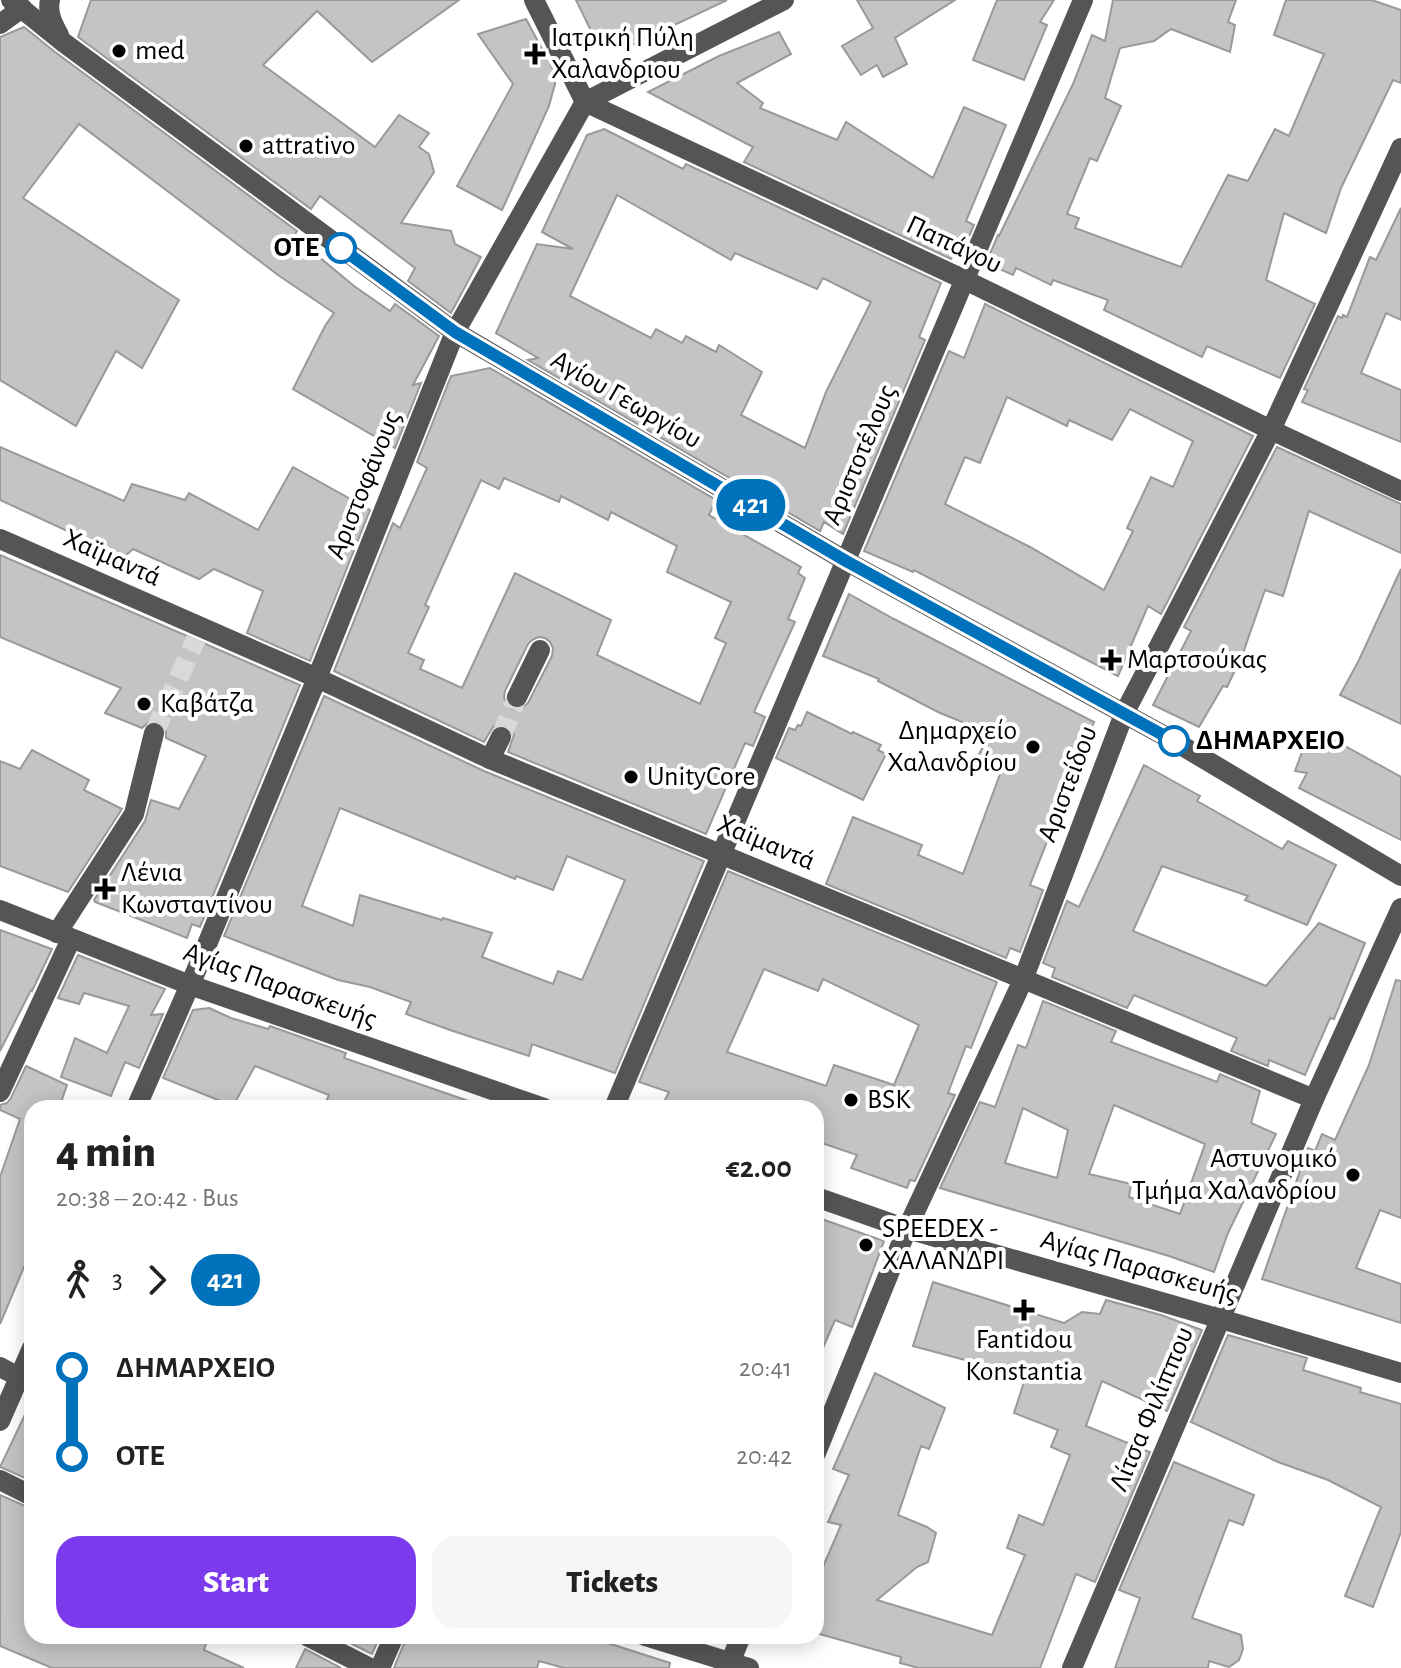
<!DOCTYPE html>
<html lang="en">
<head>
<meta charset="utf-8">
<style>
	body { margin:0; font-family:"Alegreya Sans",sans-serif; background:#f6f6f6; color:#222; height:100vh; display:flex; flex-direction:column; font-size:30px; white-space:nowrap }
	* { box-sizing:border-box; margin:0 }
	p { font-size:26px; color:#767676 }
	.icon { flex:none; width:44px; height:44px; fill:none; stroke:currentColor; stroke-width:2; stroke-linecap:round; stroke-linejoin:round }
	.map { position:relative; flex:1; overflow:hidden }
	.panel { position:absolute; left:24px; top:1100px; width:800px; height:544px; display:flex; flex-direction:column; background:#fff; border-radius:24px; box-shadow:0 4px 20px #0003 }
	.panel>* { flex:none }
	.badge { padding:0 16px; border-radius:26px; font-size:28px; line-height:52px }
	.map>.badge { position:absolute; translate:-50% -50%; box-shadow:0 0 0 4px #fff }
	.legs { display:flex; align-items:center; gap:12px; height:88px; padding:0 32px; font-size:26px }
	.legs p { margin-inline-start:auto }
	.headline { display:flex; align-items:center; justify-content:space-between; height:136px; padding:0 32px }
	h1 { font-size:44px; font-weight:800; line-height:60px }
	.action { display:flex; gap:16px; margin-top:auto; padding:16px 32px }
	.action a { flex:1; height:92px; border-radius:24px; background:#7c3aed; color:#fff; font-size:32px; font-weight:800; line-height:92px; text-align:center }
	.action a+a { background:#f6f6f6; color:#222 }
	ul { padding:0 32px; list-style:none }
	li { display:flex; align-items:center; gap:28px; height:88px; font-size:30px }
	li i { display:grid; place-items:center; width:12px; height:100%; margin:0 10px; background:currentColor }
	li i::after { content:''; width:20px; height:20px; margin:-10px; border:6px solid; border-radius:50%; background:#fff }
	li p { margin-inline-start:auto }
	li:first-child i { background:linear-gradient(#0000 50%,currentColor 0) }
	li:last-child i { background:linear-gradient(currentColor 50%,#0000 0) }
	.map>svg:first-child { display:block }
</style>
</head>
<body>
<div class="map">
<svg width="1401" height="1668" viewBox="0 0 1401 1668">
	<rect width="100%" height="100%" fill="#fff"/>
	<g fill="#c4c4c4" stroke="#999" stroke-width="2" fill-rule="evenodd">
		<polygon points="91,0 459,0 372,62 317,11 263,65 375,147 399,115 429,133 419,147 429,154 434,172 401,223 451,231 455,244 481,257 451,313 408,281 415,268 320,196 311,209 78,37"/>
		<polygon points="576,0 727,0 628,47 622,34 599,47"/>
		<polygon points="857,0 955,0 895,38 907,64 883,77 877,65 861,75 842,46 873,28"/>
		<polygon points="997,0 1054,0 1040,22 1047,25 1024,80 973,60"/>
		<polygon points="1113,0 1236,0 1228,22 1235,25 1230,52 1171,29 1154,41 1120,48 1105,98 1121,106 1097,161 1090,158 1067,214 1079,218 1075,228 1181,267 1228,175 1248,181 1275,129 1289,136 1324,54 1274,35 1286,0 1372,0 1401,10 1401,83 1393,80 1341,188 1326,233 1284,213 1266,280 1315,304 1280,378 1207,346 1202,357 1104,310 1108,300 1053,280 1051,285 1016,268 1013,275 986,263 998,235 999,236 1073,84 1092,35 1105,41"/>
		<polygon points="526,19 555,73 555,84 549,106 502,210 457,186 513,84 478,34"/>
		<polygon points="24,27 55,52 297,231 294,236 354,286 390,311 395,304 439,336 413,385 421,383 395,448 293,389 325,326 334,313 278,275 79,124 23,198 179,300 142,368 116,351 76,426 0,380 0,37"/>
		<polygon points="779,32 791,54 737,83 763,103 760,108 837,140 846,122 933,178 964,107 1006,125 966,221 974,225 962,253 955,251 951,259 744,162 753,147 648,92 719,56"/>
		<path d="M604,129L683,169L686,164L941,283L919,337L925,340L843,534L824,522L820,531L528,360L538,358L496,333L537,244L573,249L542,232L587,135ZM617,195L731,260L735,253L817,289L823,278L871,302L826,392L805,448L741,415L762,372L719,345L716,352L686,336L682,343L656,329L651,338L570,296Z"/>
		<polygon points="1401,208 1401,320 1386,313 1361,373 1401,390 1401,442 1302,402 1308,390 1304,389 1338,316 1342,318 1343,315 1347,317 1370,257 1376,260"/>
		<path d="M985,304L1253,436L1161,614L1148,606L1118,676L914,570L913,572L864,551L949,351L964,358ZM1007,397L1067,426L1069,420L1112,440L1130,409L1193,441L1173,487L1151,477L1127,528L1133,531L1104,590L1030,547L945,504L965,457L980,463Z"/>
		<path d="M490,368L716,500L709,515L801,567L798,573L805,578L788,619L795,622L754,712L765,717L753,746L745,743L706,834L508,752L514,735L511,729L506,725L499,724L493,727L484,742L334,671L393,523L400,528L427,468L417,462L451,376ZM504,478L559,502L561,496L608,520L611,512L677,546L667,572L731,602L715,638L726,643L700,704L597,655L611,620L515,573L462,688L420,669L424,660L408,653L429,607L425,605L481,480L499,489ZM538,637L545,638L550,642L553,648L552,656L528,703L519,710L512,709L506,704L504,697L505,691L528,644L532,640Z"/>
		<polygon points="0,447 124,501 132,484 185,500 189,493 258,530 293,467 370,510 310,661 247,633 263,591 214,569 199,579 133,549 124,557 0,500"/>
		<polygon points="1277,447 1401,504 1401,553 1309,511 1283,596 1265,590 1242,656 1227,687 1223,686 1199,727 1153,705 1191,631 1184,627"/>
		<polygon points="0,555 300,685 200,927 192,924 187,938 95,902 94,900 145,821 151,800 179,809 206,756 166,738 166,729 158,721 150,721 142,728 105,713 121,688 0,637"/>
		<polygon points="1401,569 1401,724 1340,695 1359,660"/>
		<polygon points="849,594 894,619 1094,722 1030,885 1043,890 1020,952 1010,948 1006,958 826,884 853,817 922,845 918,855 963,874 1000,774 975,762 990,733 940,713 878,681 879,679 823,656"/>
		<path d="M324,696L484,771L704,861L615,1073L532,1044L529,1056L450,1030L406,1014L411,1002L370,987L338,980L224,936ZM340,808L515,879L516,876L553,890L567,856L625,880L582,980L558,971L553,984L482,957L492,933L443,918L442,920L360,895L353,926L302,906Z"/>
		<polygon points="807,712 852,734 853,732 881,745 878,750 886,754 863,800 776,758 789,728 795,730 798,725 801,726"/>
		<polygon points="1327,736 1401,777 1401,840 1299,788 1307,773 1295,771 1305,744 1319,750"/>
		<polygon points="32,750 89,780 84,790 122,809 68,892 0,866 0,761 20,769"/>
		<polygon points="1144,765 1200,796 1197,801 1282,849 1288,841 1336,865 1307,925 1245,900 1248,896 1162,866 1133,931 1266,986 1319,923 1365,943 1334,1019 1330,1018 1305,1075 1269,1060 1268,1066 1231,1051 1237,1038 1134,995 1127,1008 1052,977 1055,968 1043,963 1067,901 1079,907"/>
		<path d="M728,871L997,982L971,1048L966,1046L948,1093L955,1095L915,1181L910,1180L907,1188L851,1168L857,1155L816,1141V1108H661L669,1092L639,1082ZM764,969L818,991L823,979L919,1025L894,1085L834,1065L826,1086L727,1052Z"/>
		<polygon points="0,930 52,949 32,991 31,990 0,1051"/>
		<polygon points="78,955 165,989 151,1015 163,1014 139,1068 125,1062 111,1096 61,1077 75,1038 107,1053 129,1006 84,993 79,1004 58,998"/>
		<polygon points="1396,980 1401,981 1401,1218 1380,1210 1356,1268 1401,1284 1401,1323 1262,1279 1308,1148 1315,1151 1322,1134 1335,1140 1369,1065"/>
		<path d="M1043,1001L1116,1031L1111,1042L1217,1082L1220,1074L1260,1091L1251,1123L1276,1134L1228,1233L1214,1272L1169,1256L940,1188L980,1102L995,1107L1018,1045L1026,1048ZM1114,1105L1205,1144L1180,1214L1129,1197L1131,1184L1089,1174ZM1023,1108L1068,1130L1057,1178L1005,1163Z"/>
		<polygon points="209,1008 231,1018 268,1029 270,1026 346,1053 344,1058 477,1104 476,1108 323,1108 329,1095 255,1066 233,1106 163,1078 193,1010"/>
		<polygon points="26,1066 67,1085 59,1108 32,1108 32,1272 24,1267 0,1324 0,1177 20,1119 0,1110 0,1105 7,1103 11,1098"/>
		<polygon points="816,1217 884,1241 852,1327 835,1320 816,1364"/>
		<polygon points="933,1282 1064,1323 1082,1312 1100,1314 1106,1300 1161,1315 1202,1330 1167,1411 1102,1381 1086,1426 1150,1452 1095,1582 1076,1574 1040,1668 919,1668 900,1663 901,1657 816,1633 816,1583 841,1525 828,1522 849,1475 833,1469 875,1373 945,1408 929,1449 921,1446 898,1515 927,1527 936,1533 928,1562 917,1567 877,1600 992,1635 1025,1555 1007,1548 1019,1515 1043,1525 1070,1455 1051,1447 1058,1430 1014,1413 1025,1379 991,1369 991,1367 913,1346"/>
		<polygon points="1228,1335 1307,1358 1303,1370 1361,1388 1360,1392 1401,1404 1401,1532 1373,1607 1345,1596 1381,1507 1328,1480 1278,1462 1191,1422"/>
		<polygon points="32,1400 32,1481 0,1467"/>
		<polygon points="1174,1462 1254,1495 1243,1525 1229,1520 1192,1618 1241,1635 1243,1649 1239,1660 1229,1667 1209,1661 1208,1668 1115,1668 1140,1598 1119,1590"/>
		<polygon points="0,1495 32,1509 32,1636 209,1636 204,1650 244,1668 52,1668 0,1646"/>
		<polygon points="336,1636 380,1636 372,1654"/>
		<polygon points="407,1636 586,1636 670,1663 669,1668 564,1668 539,1661 537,1668 394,1668"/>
		<polygon points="305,1649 341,1668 296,1668"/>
	</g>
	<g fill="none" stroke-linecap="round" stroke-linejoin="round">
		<g stroke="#d9d9d9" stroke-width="20" stroke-dasharray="20 10" stroke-linecap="butt">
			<polyline points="154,733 196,639"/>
			<polyline points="501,737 517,697"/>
		</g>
		<g stroke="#555" stroke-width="20">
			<polyline points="11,0 63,42 455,332 846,561 1174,741 1401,876"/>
			<path d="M50,0C47,13 53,24 59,35"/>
			<polyline points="534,0 585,102 965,280 1271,430 1401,491"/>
			<polyline points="0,24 22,8"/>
			<polyline points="0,539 317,678 490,759 1314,1099"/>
			<polyline points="517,697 540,650"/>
			<polyline points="490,759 501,737"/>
			<polyline points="0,910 190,985 544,1108"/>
			<polyline points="57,933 134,814 154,733"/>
			<polyline points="0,1092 71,939"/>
			<polyline points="136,1108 196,971 317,678 455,332 585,102 784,0"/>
			<polyline points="614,1108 1083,0"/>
			<polyline points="816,1197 907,1229 1221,1319 1401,1373"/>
			<polyline points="0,1367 32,1384"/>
			<polyline points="0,1421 32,1348"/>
			<polyline points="816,1453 907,1229 1023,980 1124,714 1271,430 1401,148"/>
			<polyline points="0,1480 32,1496"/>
			<polyline points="307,1636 370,1668"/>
			<polyline points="645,1636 749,1668"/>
			<polyline points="380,1668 394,1636"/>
			<polyline points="728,1668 741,1636"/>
			<polyline points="1072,1668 1314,1099 1401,908"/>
		</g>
	</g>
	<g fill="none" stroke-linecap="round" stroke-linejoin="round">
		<defs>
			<polyline id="line-1" points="341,248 455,332 846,561 1174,741"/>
		</defs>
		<use href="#line-1" stroke="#fff" stroke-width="18"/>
		<use href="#line-1" stroke="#0072bc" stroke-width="12"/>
	</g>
	<g fill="#000" stroke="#fff" stroke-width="3">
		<circle cx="119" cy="51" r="8"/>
		<path d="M531 42h8v8h8v8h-8v8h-8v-8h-8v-8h8z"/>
		<circle cx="246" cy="146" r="8"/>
		<path d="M1107 648h8v8h8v8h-8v8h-8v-8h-8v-8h8z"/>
		<circle cx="144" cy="704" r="8"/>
		<circle cx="1033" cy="747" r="8"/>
		<circle cx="631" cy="777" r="8"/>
		<path d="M101 877h8v8h8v8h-8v8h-8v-8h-8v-8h8z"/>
		<circle cx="851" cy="1100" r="8"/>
		<circle cx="1353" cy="1175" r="8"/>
		<circle cx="866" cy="1245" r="8"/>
		<path d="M1020 1298h8v8h8v8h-8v8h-8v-8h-8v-8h8z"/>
	</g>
	<g fill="#fff" stroke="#0072bc" stroke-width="4">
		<circle cx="341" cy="248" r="14"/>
		<circle cx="1174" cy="741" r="14"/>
	</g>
	<g text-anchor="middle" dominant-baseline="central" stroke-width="8" stroke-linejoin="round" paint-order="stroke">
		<g font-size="28" fill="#000" stroke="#fff" text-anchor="start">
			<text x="551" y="38">Ιατρική Πύλη<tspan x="551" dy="32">Χαλανδριου</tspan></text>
			<text x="135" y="51">med</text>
			<text x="262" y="146">attrativo</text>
			<text x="1127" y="660">Μαρτσούκας</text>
			<text x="160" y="704">Καβάτζα</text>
			<text x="1017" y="731" text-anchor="end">Δημαρχείο<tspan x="1017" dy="32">Χαλανδρίου</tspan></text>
			<text x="647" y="777">UnityCore</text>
			<text x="121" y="873">Λένια<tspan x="121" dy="32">Κωνσταντίνου</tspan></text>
			<text x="867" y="1100">BSK</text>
			<text x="1337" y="1159" text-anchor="end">Αστυνομικό<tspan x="1337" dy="32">Τμήμα Χαλανδρίου</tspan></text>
			<text x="882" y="1229">SPEEDEX -<tspan x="882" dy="32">ΧΑΛΑΝΔΡΙ</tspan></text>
			<text x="1024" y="1340" text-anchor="middle">Fantidou<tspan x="1024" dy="32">Konstantia</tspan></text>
		</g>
		<g font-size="28" fill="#000" stroke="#fff">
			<text transform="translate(954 245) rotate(25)">Παπάγου</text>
			<text transform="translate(626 400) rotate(30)">Αγίου Γεωργίου</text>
			<text transform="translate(860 455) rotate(-67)">Αριστοτέλους</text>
			<text transform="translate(364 485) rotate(-68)">Αριστοφάνους</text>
			<text transform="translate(112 558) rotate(24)">Χαϊμαντά</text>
			<text transform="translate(1068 784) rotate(-69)">Αριστείδου</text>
			<text transform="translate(766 843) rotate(23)">Χαϊμαντά</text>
			<text transform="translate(280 986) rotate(20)">Αγίας Παρασκευής</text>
			<text transform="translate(1139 1267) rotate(16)">Αγίας Παρασκευής</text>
			<text transform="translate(1152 1409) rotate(-67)">Λίτσα Φιλίππου</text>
		</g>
		<g font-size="28" font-weight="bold" fill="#000" stroke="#fff" text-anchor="end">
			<text x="319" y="248">ΟΤΕ</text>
			<text x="1196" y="741" text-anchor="start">ΔΗΜΑΡΧΕΙΟ</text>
		</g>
	</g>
</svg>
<b class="badge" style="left:751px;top:505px;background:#0072bc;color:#fff">421</b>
<section class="panel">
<div class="headline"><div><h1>4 min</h1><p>20:38 – 20:42 · Bus</p></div><b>€2.00</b></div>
<div class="legs"><svg class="icon" aria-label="walk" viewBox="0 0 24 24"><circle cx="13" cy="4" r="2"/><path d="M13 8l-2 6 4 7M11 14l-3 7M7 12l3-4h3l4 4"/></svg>3<svg class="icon" aria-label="forward" viewBox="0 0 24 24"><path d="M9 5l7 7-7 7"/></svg><b class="badge" style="background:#0072bc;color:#fff">421</b></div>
<ul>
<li><i style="color:#0072bc"></i><b>ΔΗΜΑΡΧΕΙΟ</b><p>20:41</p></li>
<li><i style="color:#0072bc"></i><b>ΟΤΕ</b><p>20:42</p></li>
</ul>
<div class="action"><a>Start</a><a>Tickets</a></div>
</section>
</div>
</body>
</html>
